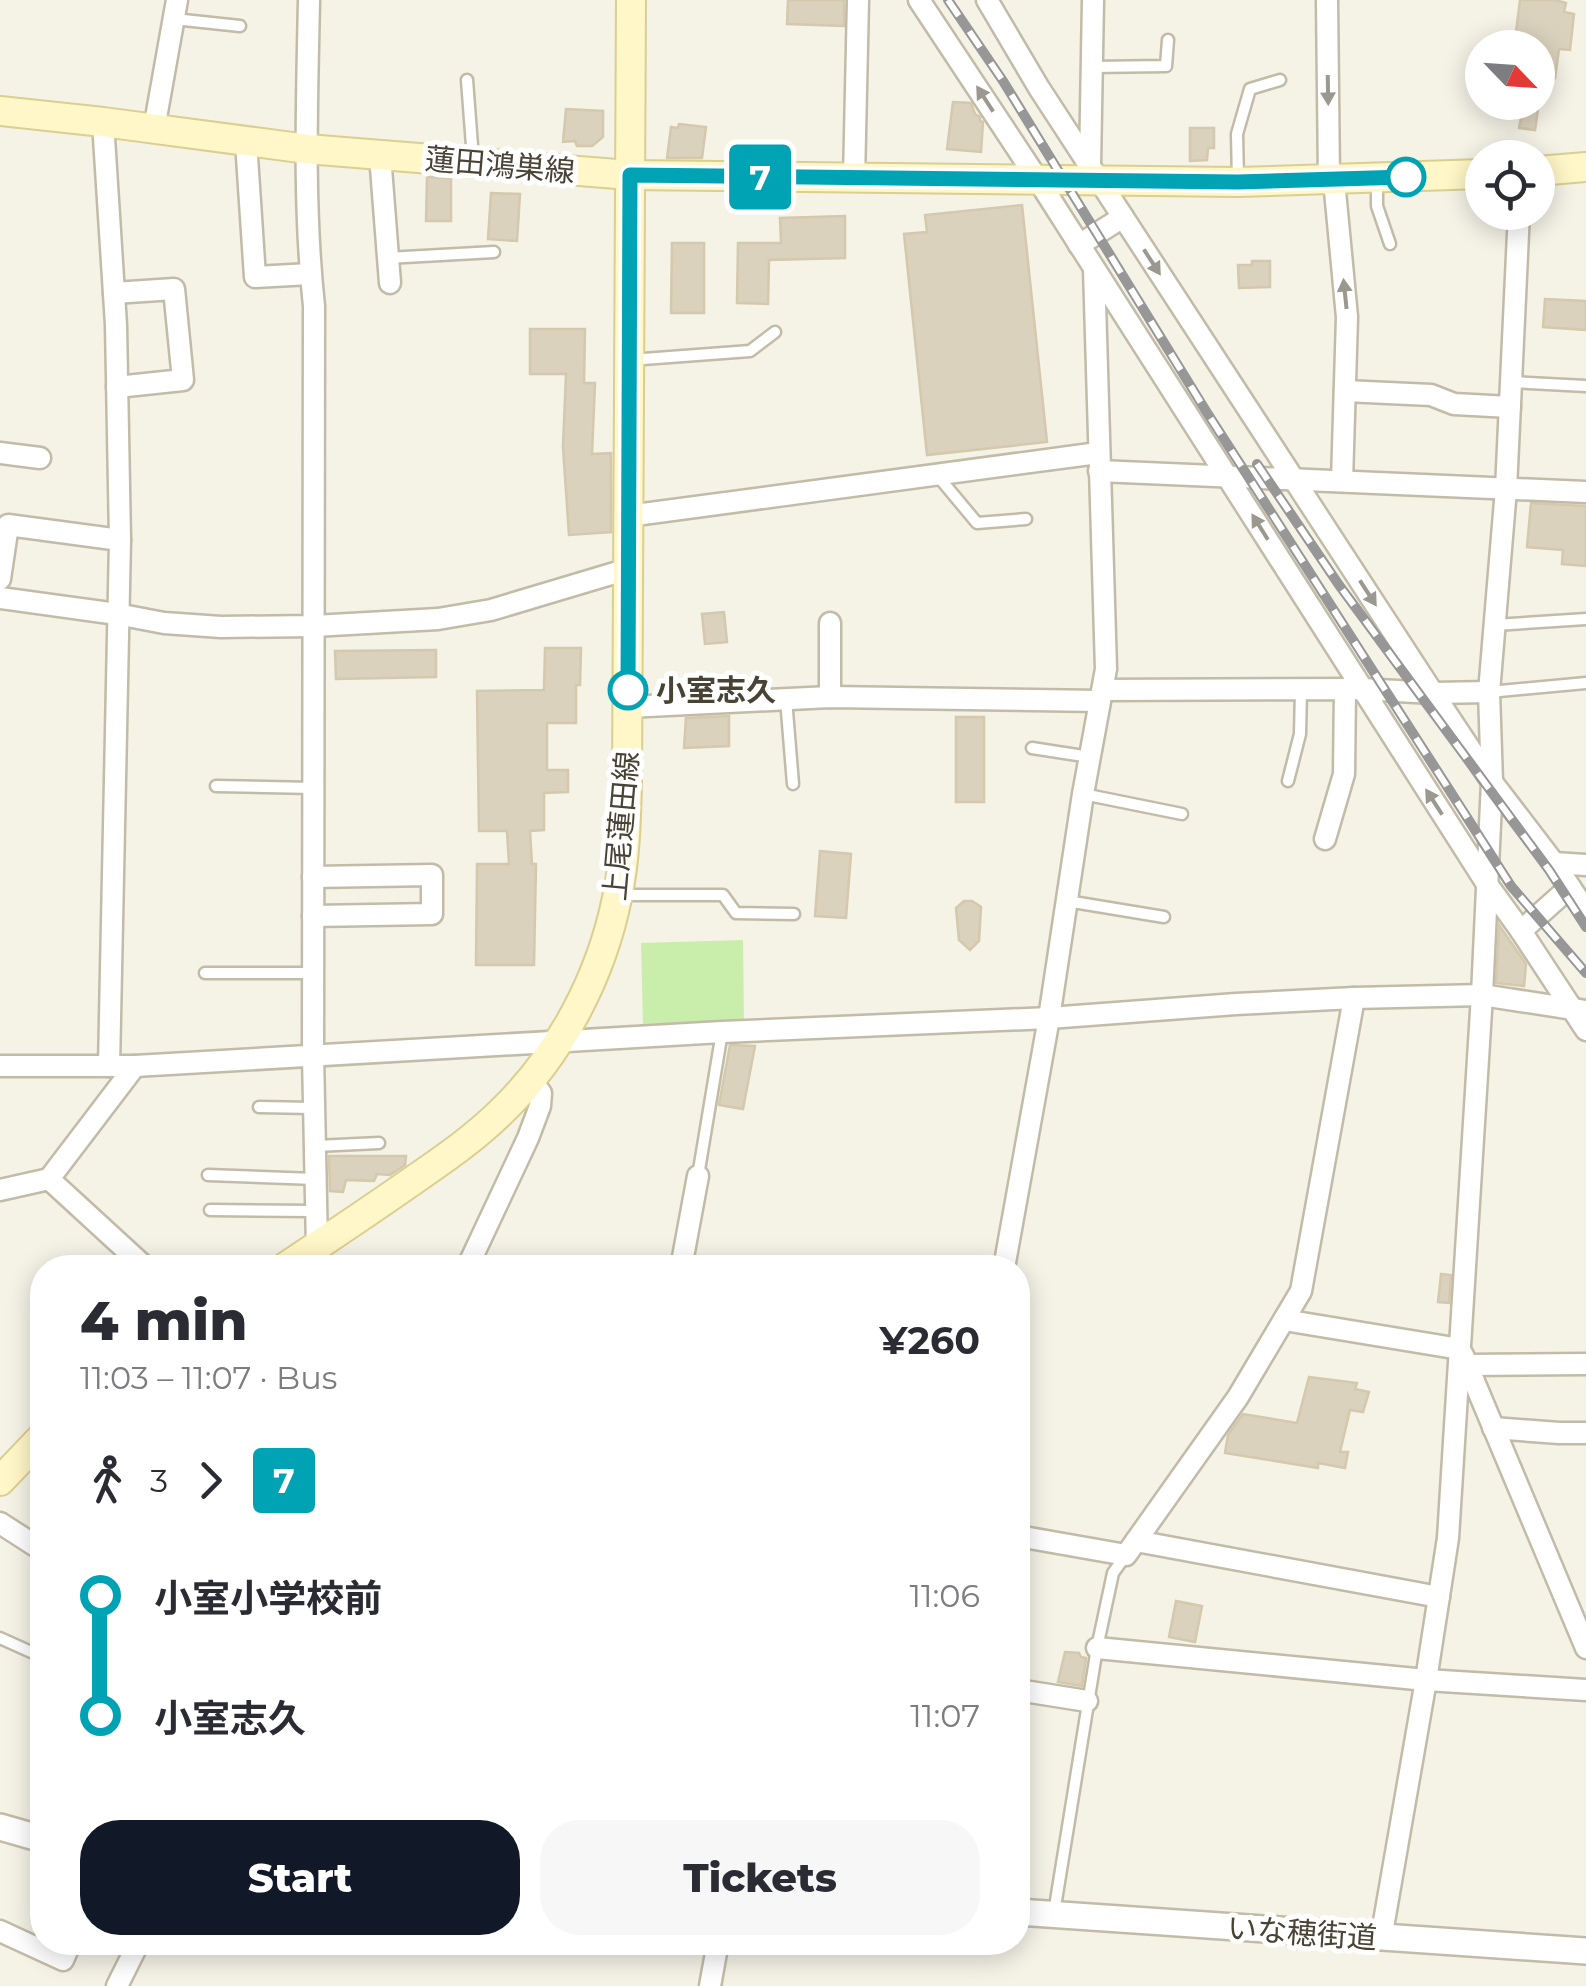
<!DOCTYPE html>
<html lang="en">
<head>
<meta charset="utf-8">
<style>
	body { margin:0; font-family:Montserrat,"Noto Sans JP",sans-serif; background:#f7f7f7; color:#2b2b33; height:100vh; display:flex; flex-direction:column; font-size:38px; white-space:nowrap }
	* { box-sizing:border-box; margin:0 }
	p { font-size:32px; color:#7c7c81 }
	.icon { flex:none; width:55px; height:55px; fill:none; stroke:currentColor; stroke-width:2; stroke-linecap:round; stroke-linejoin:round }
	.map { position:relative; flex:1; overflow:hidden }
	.panel { position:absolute; left:30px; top:1255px; width:1000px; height:700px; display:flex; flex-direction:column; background:#fff; border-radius:40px; box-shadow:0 5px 25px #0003 }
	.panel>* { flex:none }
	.badge { padding:0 20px; border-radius:8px; font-size:35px; line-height:65px }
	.needle { width:65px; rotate:115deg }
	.tools { position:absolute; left:1465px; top:30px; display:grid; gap:20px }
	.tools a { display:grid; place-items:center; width:90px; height:90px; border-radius:50%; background:#fff; box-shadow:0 5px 25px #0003; font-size:50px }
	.map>.badge { position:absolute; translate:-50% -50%; box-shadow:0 0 0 5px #fff }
	.legs { display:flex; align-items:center; gap:15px; height:110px; padding:0 50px; font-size:32px }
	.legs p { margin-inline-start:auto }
	.headline { display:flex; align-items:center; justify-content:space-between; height:170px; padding:0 50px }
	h1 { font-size:55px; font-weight:800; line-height:75px }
	.button { display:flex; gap:20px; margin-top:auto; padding:20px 50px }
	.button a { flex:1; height:115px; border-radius:40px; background:#111827; color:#fff; font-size:40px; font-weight:800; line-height:115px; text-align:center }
	.button a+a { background:#f7f7f7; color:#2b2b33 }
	ul { padding:0 50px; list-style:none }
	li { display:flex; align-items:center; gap:35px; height:120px; font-size:38px }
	li i { display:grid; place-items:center; width:15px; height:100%; margin:0 12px; background:currentColor }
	li i::after { content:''; width:25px; height:25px; margin:-12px; border:8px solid; border-radius:50%; background:#fff }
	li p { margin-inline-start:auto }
	li:first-child i { background:linear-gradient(#0000 50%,currentColor 0) }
	li:last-child i { background:linear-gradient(currentColor 50%,#0000 0) }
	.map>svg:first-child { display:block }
</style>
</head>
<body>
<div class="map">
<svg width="1586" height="1986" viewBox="0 0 1586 1986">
	<rect width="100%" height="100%" fill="#f5f2e6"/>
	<polygon fill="#c9eeab" points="743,940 744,1022 643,1024 641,943"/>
	<g fill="#dbd2bd" stroke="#d4c8ad" stroke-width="2.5">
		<polygon points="788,0 844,0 844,26 787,24"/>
		<polygon points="1520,0 1555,0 1566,3 1564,12 1574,14 1570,50 1559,49 1555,78 1538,76 1538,48 1514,48"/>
		<polygon points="953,102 971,103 975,114 980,117 980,121 983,122 981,152 947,149"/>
		<polygon points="1507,102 1539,102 1535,130 1519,128 1521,118 1505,116"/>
		<polygon points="566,109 603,111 603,137 592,146 577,146 575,141 563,142"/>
		<polygon points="679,124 706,127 702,158 667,158 671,127 678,128"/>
		<polygon points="1190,128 1214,128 1214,148 1208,148 1207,160 1190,161"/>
		<polygon points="427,177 451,178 451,221 426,221"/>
		<polygon points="491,193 520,194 517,241 488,239"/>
		<polygon points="1022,205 1047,442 927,455 904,234 927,232 925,215"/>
		<polygon points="845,216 845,258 769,260 768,304 737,303 738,243 781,243 780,218"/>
		<polygon points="672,243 704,243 704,313 671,313"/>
		<polygon points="1252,261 1270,261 1270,287 1239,288 1238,265 1252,265"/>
		<polygon points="1545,299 1586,301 1586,330 1543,327"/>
		<polygon points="530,329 585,329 584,383 595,383 592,454 611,453 611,532 569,535 563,447 566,374 530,374"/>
		<polygon points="1531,503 1586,506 1586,566 1562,564 1563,550 1527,547"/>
		<polygon points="724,612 727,642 705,644 702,614"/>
		<polygon points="545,648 581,648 580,685 576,685 576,723 547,723 547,770 568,770 568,792 544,793 544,830 530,831 532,864 536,864 534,965 476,965 477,864 509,864 507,831 479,831 477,691 544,690"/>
		<polygon points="436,650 436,677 336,679 335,651"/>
		<polygon points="729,716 729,746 684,748 686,718"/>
		<rect x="956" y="717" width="28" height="85"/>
		<polygon points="820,851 851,854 846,918 815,916"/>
		<polygon points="964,901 972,901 981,907 979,941 970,950 959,940 956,908"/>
		<polygon points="1499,925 1526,964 1524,986 1496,983"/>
		<polygon points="730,1045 755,1046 743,1109 719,1105"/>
		<polygon points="329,1156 406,1156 405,1165 390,1175 377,1174 374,1181 346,1180 343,1192 330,1191"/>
		<polygon points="1441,1274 1451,1275 1449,1303 1438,1302"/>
		<polygon points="1309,1377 1357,1383 1355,1389 1369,1392 1363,1412 1350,1410 1340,1452 1348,1452 1345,1468 1318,1463 1318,1468 1225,1453 1228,1435 1243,1414 1297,1423"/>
		<polygon points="1176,1601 1202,1606 1195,1642 1169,1637"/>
		<polygon points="1065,1652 1079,1653 1081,1657 1086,1658 1082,1686 1058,1682"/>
	</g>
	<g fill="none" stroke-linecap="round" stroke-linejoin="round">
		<defs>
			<g id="service">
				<polyline points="174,19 240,26"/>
				<polyline points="1092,67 1166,66 1168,40"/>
				<polyline points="467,80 473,159"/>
				<polyline points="1377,179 1377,206 1390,244"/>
				<polyline points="1238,181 1237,134 1250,89 1280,80"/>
				<polyline points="387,258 494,252"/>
				<polyline points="630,360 750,351 775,332"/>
				<polyline points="1511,382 1586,386"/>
				<polyline points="937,475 977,523 1026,519"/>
				<polyline points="1495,625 1586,619"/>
				<polyline points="1489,692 1586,683"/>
				<polyline points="786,699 793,784"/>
				<polyline points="1032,748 1090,757"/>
				<polyline points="1288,781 1300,734 1301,690"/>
				<polyline points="216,786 313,788"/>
				<polyline points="1083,794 1182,814"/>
				<polyline points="619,895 723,895 736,913 794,914"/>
				<polyline points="1067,901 1164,917"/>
				<polyline points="205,973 312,973"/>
				<polyline points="259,1107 313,1108"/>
				<polyline points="316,1146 379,1143"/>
				<polyline points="208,1175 315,1179"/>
				<polyline points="698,1176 722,1032"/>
				<polyline points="210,1210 315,1211"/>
				<polyline points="0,1638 40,1656"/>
				<polyline points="1054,1913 1097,1648 1113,1573 1126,1555"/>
			</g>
			<g id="minor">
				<path d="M309,0C307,102 303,205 314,306L313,1055L317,1247"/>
				<polyline points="919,0 1038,180 1487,884 1521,931 1586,1030"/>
				<polyline points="987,0 1039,88 1433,693 1492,782 1554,863 1586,911"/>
				<polyline points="1327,0 1329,180 1335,191 1347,317 1342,481"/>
				<polyline points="103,122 116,325 120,540 109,1066"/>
				<polyline points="154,129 177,0"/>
				<polyline points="246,142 255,277 310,274"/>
				<polyline points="380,155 390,283"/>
				<polyline points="1090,165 1093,0"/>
				<polyline points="854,179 858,0"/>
				<polyline points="1079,245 1123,217"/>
				<polyline points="114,293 174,289 183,380 117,387"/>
				<polyline points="1345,391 1431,395 1454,404 1510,407"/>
				<polyline points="0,453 40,458"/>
				<polyline points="1099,471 1586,492"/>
				<polyline points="628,516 1098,453"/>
				<polyline points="0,579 8,525 120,540"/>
				<polyline points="0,598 117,614 164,623 221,627 314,626 438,619 491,610 628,569"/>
				<polyline points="830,623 830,697"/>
				<polyline points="1103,690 1361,689 1433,693 1489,692"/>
				<polyline points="628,707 830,697 1099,701"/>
				<polyline points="1325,839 1344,774 1345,690"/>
				<polyline points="1554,863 1586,865"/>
				<polyline points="313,877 432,875 432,914 313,916"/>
				<polyline points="1521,931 1570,887"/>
				<polyline points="0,1066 135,1066 722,1032 1049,1018 1236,1004 1354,998 1482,995 1586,1011"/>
				<polyline points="135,1066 49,1179 146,1268"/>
				<polyline points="0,1190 49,1179"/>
				<polyline points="467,1268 528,1138 540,1106 541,1093 530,1080"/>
				<polyline points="681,1268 698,1176"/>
				<polyline points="1004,1268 1049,1018 1083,794 1106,669 1094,269"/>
				<polyline points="1284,1320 1460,1349"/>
				<polyline points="1463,1355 1586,1648"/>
				<polyline points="1467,1365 1586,1364"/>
				<polyline points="1493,1428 1559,1433 1586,1433"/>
				<polyline points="0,1523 42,1550"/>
				<polyline points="1018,1536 1126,1555 1238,1397 1301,1291 1354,998"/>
				<polyline points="1136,1541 1439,1597"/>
				<polyline points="1097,1648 1426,1680 1586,1690"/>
				<polyline points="1018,1690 1087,1701"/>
				<polyline points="0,1931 63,1960 71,1942"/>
				<polyline points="1381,1939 1426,1680 1448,1538 1482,995 1492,782 1489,692 1506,489 1519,212"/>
				<polyline points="117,1986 139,1942"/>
				<polyline points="710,1986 718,1942"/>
			</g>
			<g id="tertiary">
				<polyline points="0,1827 42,1839"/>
				<polyline points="1018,1912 1586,1951"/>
			</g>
			<g id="secondary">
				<polyline points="0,111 103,122 307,149 629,175 1238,182 1482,174"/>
				<polyline points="1538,171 1586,167"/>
				<path d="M284,1268C329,1238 374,1208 418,1177C447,1157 477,1136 502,1111C560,1055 601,977 617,898C625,861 626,822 627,784L631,0"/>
				<polyline points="0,1481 42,1437"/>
			</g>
		</defs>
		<use href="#service" stroke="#c2bba8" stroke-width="15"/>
		<use href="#minor" stroke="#c2bba8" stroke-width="25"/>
		<use href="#tertiary" stroke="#c2bba8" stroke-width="30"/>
		<use href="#secondary" stroke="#dace91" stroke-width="32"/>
		<use href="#service" stroke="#fff" stroke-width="10"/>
		<use href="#minor" stroke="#fff" stroke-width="20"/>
		<use href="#tertiary" stroke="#fff" stroke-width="25"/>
		<use href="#secondary" stroke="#fff7c7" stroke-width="28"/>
		<defs>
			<g id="rail">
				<polyline points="948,0 1003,81 1206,411 1511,886 1586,973"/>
				<polyline points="1257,464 1339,585 1549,870 1586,927"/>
			</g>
		</defs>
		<use href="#rail" stroke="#979797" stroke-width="10"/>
		<use href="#rail" stroke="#fff" stroke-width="6" stroke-dasharray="19" stroke-linecap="butt"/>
	</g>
	<defs><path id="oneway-solid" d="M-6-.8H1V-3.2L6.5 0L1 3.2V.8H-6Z" transform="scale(2.5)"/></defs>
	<g fill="#9b9890">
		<use href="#oneway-solid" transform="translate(1328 90) rotate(89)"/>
		<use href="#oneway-solid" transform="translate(985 99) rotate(-123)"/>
		<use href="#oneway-solid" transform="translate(1152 262) rotate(57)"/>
		<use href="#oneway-solid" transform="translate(1345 294) rotate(-96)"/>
		<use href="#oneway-solid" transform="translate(1260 527) rotate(-122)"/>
		<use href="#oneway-solid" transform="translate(1368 593) rotate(57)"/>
		<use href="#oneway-solid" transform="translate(1434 802) rotate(-123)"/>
	</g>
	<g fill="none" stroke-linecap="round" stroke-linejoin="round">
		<defs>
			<polyline id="line-1" points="628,690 630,175 1238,182 1406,177"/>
		</defs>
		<use href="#line-1" stroke="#fff" stroke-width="22"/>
		<use href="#line-1" stroke="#00a3b4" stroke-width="15"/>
	</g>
	<g fill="#fff" stroke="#00a3b4" stroke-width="5">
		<circle cx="1406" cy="177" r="18"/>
		<circle cx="628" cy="690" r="18"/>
	</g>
	<g text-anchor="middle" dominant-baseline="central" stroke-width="10" stroke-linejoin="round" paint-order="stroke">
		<g font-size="30" fill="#494335" stroke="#fff">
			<text transform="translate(500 165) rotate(5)">蓮田鴻巣線</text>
			<text transform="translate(621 826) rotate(-85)">上尾蓮田線</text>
			<text transform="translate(1302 1933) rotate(4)">いな穂街道</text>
		</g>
		<g font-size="30" font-weight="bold" fill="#494335" stroke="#fff" text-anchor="start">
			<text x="656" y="690">小室志久</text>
		</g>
	</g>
</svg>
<div class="tools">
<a><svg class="needle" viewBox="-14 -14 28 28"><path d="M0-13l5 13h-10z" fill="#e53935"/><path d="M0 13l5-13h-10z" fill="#7c7c81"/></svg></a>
<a><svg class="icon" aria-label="locate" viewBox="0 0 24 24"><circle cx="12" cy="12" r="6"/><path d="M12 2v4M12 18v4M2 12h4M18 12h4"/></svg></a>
</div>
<b class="badge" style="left:760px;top:177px;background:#00a3b4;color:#fff">7</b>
<section class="panel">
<div class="headline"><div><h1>4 min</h1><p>11:03 – 11:07 · Bus</p></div><b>¥260</b></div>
<div class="legs"><svg class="icon" aria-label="walk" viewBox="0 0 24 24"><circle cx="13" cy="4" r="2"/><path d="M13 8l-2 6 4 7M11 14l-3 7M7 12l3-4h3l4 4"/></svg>3<svg class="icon" aria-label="forward" viewBox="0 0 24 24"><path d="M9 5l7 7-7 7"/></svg><b class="badge" style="background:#00a3b4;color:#fff">7</b></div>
<ul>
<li><i style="color:#00a3b4"></i><b>小室小学校前</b><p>11:06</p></li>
<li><i style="color:#00a3b4"></i><b>小室志久</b><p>11:07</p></li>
</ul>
<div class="button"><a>Start</a><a>Tickets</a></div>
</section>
</div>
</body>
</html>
